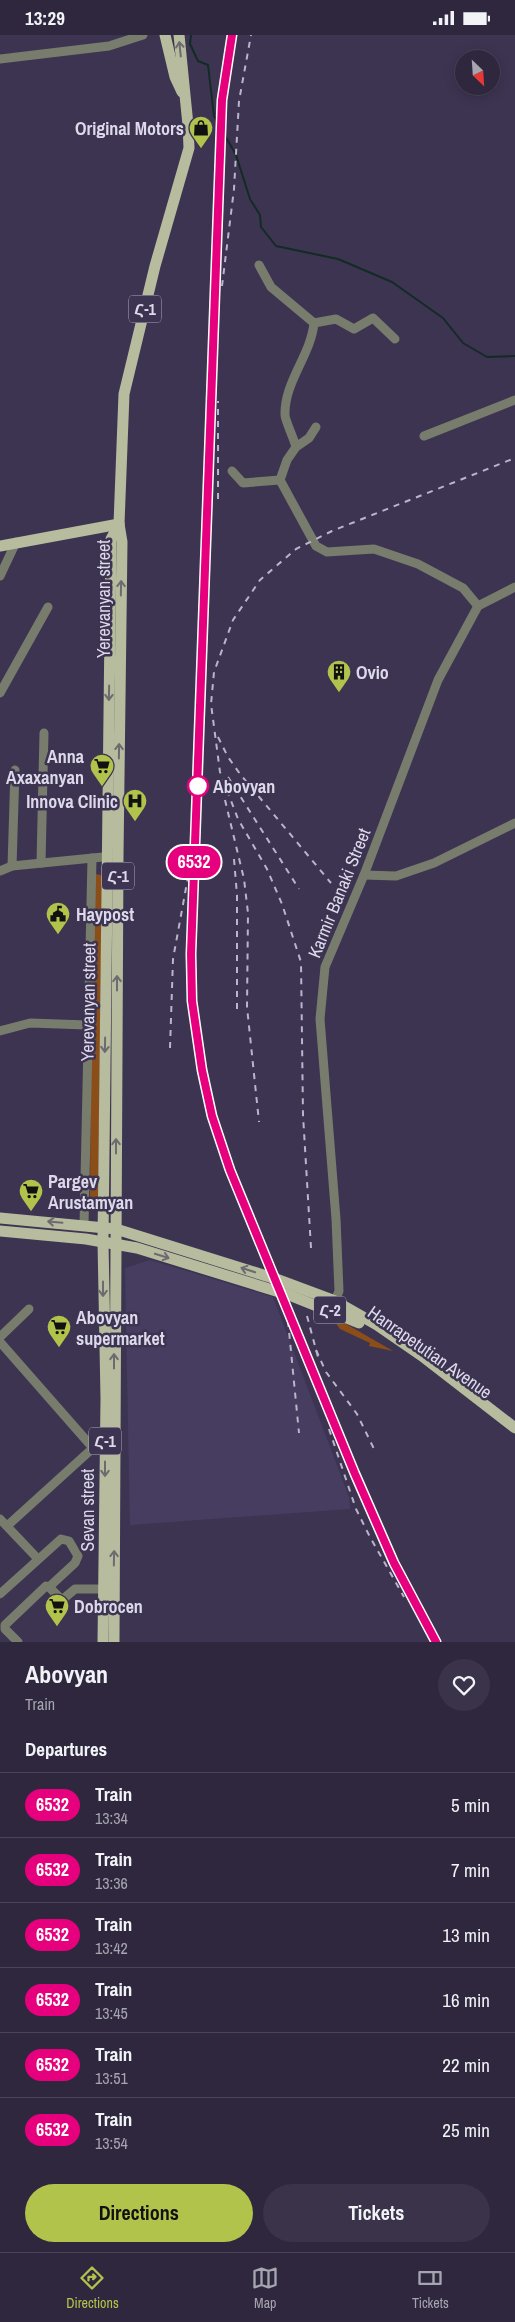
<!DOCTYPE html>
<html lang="en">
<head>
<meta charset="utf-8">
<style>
	body { margin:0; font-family:"Archivo Narrow","Noto Sans Armenian",sans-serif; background:#3a3349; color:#f1f3f6; height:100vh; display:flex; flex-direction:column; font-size:19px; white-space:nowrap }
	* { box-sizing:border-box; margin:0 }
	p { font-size:16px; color:#a7a5b0 }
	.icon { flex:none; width:28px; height:28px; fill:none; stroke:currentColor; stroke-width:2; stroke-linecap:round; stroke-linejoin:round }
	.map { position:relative; height:1607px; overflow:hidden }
	.drawer { display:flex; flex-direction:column; background:#2e273e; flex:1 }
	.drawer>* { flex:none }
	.badge { padding:0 10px; border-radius:16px; font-size:18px; line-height:32px }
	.needle { width:32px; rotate:155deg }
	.fabs { position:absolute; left:455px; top:15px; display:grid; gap:10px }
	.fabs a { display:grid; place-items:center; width:45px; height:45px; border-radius:50%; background:#2e273e; box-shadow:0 2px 12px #0003,0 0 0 1px #494458; font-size:25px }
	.map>.badge { position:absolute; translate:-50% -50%; box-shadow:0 0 0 2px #fff }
	h2 { padding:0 25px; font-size:19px; line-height:45px }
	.round { display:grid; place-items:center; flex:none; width:52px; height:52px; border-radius:26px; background:#3a3349 }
	.headline { display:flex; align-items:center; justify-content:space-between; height:85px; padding:0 25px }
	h1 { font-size:24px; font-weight:700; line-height:38px }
	.action { display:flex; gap:10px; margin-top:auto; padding:10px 25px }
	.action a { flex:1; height:58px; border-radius:30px; background:#b2c34c; color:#111; font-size:20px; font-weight:700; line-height:58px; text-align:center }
	.action a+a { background:#3a3349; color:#f1f3f6 }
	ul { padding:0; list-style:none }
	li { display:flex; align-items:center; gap:15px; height:65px; padding:0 25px; border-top:1px solid #494458 }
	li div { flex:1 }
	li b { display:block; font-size:19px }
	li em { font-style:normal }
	li .badge { min-width:55px; font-weight:700; text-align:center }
	.status { display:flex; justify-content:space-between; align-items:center; height:35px; padding:0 25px; background:#2e273e; direction:ltr }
	.status svg { height:14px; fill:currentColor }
	.tab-bar { display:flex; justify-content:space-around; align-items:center; height:70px; border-top:1px solid #494458; background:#2e273e; font-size:14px; color:#a7a5b0 }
	.tab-bar a { display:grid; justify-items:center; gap:2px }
	.tab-bar .current { color:#b2c34c }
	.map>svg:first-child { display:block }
</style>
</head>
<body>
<div class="status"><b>13:29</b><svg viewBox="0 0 49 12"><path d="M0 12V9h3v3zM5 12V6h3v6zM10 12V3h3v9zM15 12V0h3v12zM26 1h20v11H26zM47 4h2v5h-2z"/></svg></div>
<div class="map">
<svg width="515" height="1607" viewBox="0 0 515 1607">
	<rect width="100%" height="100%" fill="#3d3452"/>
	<polygon fill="#473d60" points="150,1225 273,1262 349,1462 350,1474 130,1490 125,1233"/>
	<g fill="#8c4e19">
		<polygon points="95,839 101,840 102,843 98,1166 94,1169 90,1163 92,845"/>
		<polygon points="334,1282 393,1316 369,1311 370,1308 340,1294 332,1283"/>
	</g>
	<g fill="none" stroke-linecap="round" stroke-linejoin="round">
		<polyline stroke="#132b25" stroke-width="2" points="191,0 190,9 198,26 208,30 214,81 236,120 250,164 260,180 261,192 276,211 338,224 392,247 443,283 463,308 487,322 515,321"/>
		<g stroke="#787c6c" stroke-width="9">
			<polyline points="0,24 109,11 143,0"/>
			<path d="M259,230L271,252L314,288C311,320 284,347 285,380C285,385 294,404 296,412L287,425L280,445L316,511L327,517L374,514L418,529L463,553L478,571"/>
			<polyline points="314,288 336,284 354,294 373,283 395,304"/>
			<polyline points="424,401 515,365"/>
			<polyline points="296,412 309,403 316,392"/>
			<polyline points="232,436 243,448 280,445"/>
			<polyline points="0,541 16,507"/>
			<polyline points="0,658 48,572"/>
			<polyline points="41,828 44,698"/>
			<polyline points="12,831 15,735"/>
			<polyline points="0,836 12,831 113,821"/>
			<polyline points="364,840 396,841 434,828 515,788"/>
			<polyline points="0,996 30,988 87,990"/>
			<polyline points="84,1190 92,823"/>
			<polyline points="333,1271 339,1256 336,1184 320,984 325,932 364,840 438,645 478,571 515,552"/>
			<polyline points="0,1302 29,1274"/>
			<polyline points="0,1307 93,1413 105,1412"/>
			<polyline points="0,1484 38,1524"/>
			<polyline points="7,1491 93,1413"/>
			<polyline points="0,1559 61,1504 69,1506 78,1521 75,1528 49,1552"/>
			<polyline points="18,1607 5,1594 5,1590 46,1551 49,1552 62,1565 75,1554 109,1554"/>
		</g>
		<g stroke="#b6bc9d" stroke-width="11">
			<polyline points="165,0 175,42 182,57"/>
			<polyline points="0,511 119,489"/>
			<polyline points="0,1183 116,1194 276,1244 335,1266 377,1290 422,1321 515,1393"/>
			<polyline points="0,1196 86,1204 137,1213 289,1260 359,1288"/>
			<polyline points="103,1607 106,1363 103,1206 111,504 119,489"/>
			<polyline points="114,1607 118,821 122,507 119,489 124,359 155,231 189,113 188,90 179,0"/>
		</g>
		<g stroke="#bab5ca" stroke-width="2" stroke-dasharray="6 6" stroke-linecap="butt">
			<polyline points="232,0 222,65 191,919 192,966 202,1035 212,1081 230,1135 355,1439 394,1528 436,1607"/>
			<polyline points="222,251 234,154 239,66 251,0"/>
			<polyline points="218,464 218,366"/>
			<polyline points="218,702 228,722 240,739 331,848"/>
			<polyline points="228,742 299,854"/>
			<polyline points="225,765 244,844 248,878 247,972 259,1087"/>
			<polyline points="234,824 237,860 237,974"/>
			<polyline points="170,1013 173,924 188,842"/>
			<polyline points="311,1213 303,1080 301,927 282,869 267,834 238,784 220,737 211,669 214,637 233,585 260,545 296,514 332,496 515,423"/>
			<polyline points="307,1281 318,1322"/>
			<polyline points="288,1286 299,1398"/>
			<polyline points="316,1315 326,1337 357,1379 376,1418"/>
			<polyline points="329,1394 356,1474 370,1502 404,1562"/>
		</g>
	</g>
	<defs><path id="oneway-shaft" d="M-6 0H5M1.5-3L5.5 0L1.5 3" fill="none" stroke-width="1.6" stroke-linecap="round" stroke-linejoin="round" transform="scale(1.25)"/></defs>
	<g stroke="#6d6a70">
		<use href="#oneway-shaft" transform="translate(180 14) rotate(-96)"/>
		<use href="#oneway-shaft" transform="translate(121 553) rotate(-89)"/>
		<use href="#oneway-shaft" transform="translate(109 658) rotate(91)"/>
		<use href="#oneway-shaft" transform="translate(119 716) rotate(-89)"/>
		<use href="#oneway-shaft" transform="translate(117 948) rotate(-90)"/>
		<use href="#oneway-shaft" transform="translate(105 1010) rotate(91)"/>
		<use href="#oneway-shaft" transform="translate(116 1111) rotate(-90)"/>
		<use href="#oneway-shaft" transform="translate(55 1187) rotate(-175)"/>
		<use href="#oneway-shaft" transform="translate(162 1221) rotate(17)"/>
		<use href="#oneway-shaft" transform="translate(248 1235) rotate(-162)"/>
		<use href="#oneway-shaft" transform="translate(103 1254) rotate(90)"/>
		<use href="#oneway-shaft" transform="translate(114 1326) rotate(-90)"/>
		<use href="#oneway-shaft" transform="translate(105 1434) rotate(90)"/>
		<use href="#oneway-shaft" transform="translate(114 1523) rotate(-89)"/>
	</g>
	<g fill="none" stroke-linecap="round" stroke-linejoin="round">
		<defs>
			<polyline id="line" points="232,0 222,65 191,919 192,966 202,1035 212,1081 230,1135 355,1439 394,1528 436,1607"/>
		</defs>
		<use href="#line" stroke="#fff" stroke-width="11"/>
		<use href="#line" stroke="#e6007e" stroke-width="8"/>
	</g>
	<defs>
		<symbol id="shop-pin" viewBox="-11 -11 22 30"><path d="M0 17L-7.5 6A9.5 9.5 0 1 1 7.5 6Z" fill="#b2c34c" stroke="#3d3452"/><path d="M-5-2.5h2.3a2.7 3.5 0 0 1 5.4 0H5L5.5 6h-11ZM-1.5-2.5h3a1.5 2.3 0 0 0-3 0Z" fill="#111"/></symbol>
		<symbol id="building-pin" viewBox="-11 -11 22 30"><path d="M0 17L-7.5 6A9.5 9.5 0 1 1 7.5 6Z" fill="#b2c34c" stroke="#3d3452"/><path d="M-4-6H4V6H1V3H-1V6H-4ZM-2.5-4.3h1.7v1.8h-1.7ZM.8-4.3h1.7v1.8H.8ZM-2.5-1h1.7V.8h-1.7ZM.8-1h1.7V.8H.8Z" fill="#111"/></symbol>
		<symbol id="supermarket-pin" viewBox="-11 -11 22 30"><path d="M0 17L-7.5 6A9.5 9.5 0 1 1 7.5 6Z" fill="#b2c34c" stroke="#3d3452"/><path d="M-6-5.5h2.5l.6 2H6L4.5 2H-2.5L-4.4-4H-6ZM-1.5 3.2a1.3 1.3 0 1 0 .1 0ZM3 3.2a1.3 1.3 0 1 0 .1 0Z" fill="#111"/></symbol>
		<symbol id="hospital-pin" viewBox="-11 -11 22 30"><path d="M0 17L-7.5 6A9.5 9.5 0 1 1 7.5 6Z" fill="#b2c34c" stroke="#3d3452"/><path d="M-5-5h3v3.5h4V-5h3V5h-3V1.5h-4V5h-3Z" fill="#111"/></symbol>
		<symbol id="civic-pin" viewBox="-11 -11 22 30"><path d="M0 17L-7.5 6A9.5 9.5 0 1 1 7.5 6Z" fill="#b2c34c" stroke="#3d3452"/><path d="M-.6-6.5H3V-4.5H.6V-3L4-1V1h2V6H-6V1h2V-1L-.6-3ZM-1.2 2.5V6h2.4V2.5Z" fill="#111"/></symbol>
	</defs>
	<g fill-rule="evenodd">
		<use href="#shop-pin" x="187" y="79" width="28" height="38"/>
		<use href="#building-pin" x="325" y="623" width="28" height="38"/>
		<use href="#supermarket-pin" x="88" y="717" width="28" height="38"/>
		<use href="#hospital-pin" x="121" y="752" width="28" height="38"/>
		<use href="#civic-pin" x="44" y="865" width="28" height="38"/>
		<use href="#supermarket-pin" x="17" y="1142" width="28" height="38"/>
		<use href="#supermarket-pin" x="45" y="1278" width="28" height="38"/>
		<use href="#supermarket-pin" x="43" y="1557" width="28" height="38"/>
	</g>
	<circle fill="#fff" stroke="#e6007e" stroke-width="2.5" cx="198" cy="751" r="10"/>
	<g text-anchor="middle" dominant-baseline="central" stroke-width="5" stroke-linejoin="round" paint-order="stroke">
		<g fill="#3d3452" stroke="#ada8bd" stroke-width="1">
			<rect x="129" y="260.5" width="32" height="27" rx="4"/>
			<rect x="102" y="827.5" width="32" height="27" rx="4"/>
			<rect x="314" y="1261.5" width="32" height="27" rx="4"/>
			<rect x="89" y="1392.5" width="32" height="27" rx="4"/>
		</g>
		<g font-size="16" font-weight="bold" fill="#ddd9eb">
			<text x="145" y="274">Հ-1</text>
			<text x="118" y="841">Հ-1</text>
			<text x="330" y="1275">Հ-2</text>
			<text x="105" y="1406">Հ-1</text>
		</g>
		<g font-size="18" font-weight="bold" fill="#ddd9eb" stroke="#3d3452" text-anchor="start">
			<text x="184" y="93" text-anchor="end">Original Motors</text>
			<text x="356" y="637">Ovio</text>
			<text x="84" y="721" text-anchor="end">Anna<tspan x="84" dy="21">Axaxanyan</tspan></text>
			<text x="118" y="766" text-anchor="end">Innova Clinic</text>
			<text x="76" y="879">Haypost</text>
			<text x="48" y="1146">Pargev<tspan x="48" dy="21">Arustamyan</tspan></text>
			<text x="76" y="1282">Abovyan<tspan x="76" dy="21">supermarket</tspan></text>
			<text x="74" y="1571">Dobrocen</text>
		</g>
		<g font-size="18" fill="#ddd9eb" stroke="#3d3452">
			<text transform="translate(103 564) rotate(-90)">Yerevanyan street</text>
			<text transform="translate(339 858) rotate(-68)">Karmir Banaki Street</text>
			<text transform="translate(88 967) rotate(-89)">Yerevanyan street</text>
			<text transform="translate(430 1317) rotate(35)">Hanrapetutian Avenue</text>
			<text transform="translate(87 1475) rotate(-90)">Sevan street</text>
		</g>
		<g font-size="18" font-weight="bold" fill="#ddd9eb" stroke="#3d3452" text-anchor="start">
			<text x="213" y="751">Abovyan</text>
		</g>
	</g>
</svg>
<div class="fabs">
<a><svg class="needle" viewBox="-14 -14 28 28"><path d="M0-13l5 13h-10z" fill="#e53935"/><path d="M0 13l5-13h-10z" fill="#a7a5b0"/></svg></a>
</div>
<b class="badge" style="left:194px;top:827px;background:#e6007e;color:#fff">6532</b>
</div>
<section class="drawer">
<div class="headline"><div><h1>Abovyan</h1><p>Train</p></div><a class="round"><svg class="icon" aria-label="heart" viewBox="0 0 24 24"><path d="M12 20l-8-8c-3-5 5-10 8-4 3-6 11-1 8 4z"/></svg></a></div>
<h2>Departures</h2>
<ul>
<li><span class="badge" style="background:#e6007e;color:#fff">6532</span><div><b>Train</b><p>13:34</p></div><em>5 min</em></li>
<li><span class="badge" style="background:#e6007e;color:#fff">6532</span><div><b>Train</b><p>13:36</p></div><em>7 min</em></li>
<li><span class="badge" style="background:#e6007e;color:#fff">6532</span><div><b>Train</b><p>13:42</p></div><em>13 min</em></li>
<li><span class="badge" style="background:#e6007e;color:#fff">6532</span><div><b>Train</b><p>13:45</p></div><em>16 min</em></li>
<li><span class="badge" style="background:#e6007e;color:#fff">6532</span><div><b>Train</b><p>13:51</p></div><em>22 min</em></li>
<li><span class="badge" style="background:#e6007e;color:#fff">6532</span><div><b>Train</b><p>13:54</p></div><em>25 min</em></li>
</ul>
<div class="action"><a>Directions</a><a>Tickets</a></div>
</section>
<nav class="tab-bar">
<a class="current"><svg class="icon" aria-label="directions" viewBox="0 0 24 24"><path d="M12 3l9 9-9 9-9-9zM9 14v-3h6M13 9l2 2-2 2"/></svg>Directions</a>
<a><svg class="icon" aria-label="map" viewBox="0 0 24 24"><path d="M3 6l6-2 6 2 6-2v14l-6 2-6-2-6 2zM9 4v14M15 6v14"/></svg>Map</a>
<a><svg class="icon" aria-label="tickets" viewBox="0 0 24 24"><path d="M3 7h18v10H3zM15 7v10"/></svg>Tickets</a>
</nav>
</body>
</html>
